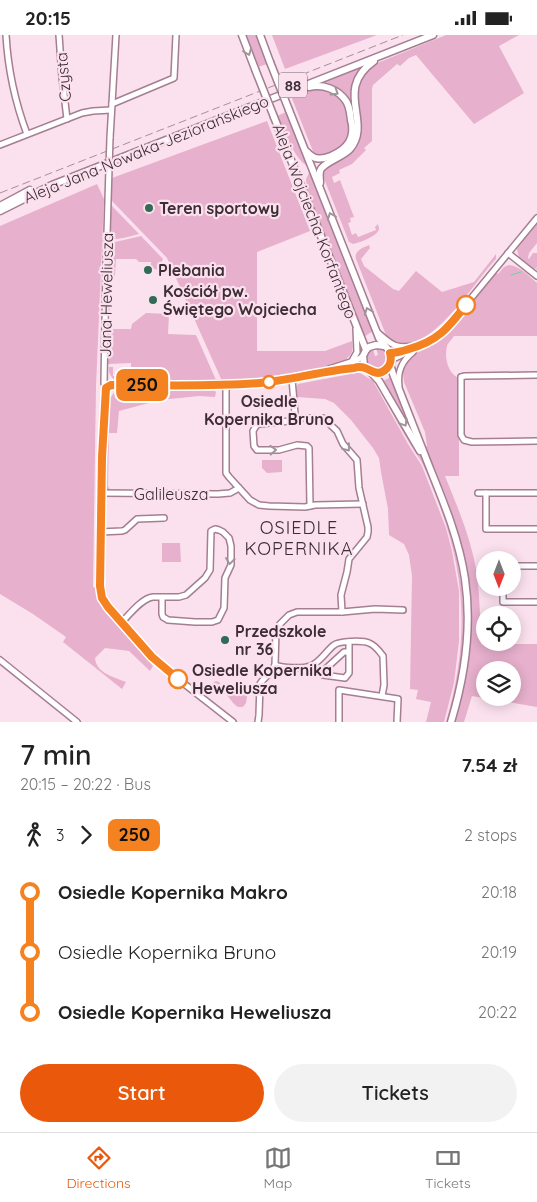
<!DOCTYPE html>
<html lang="en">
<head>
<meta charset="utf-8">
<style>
	body { margin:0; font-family:Quicksand,sans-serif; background:#f2f2f2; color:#222; height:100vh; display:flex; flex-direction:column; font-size:19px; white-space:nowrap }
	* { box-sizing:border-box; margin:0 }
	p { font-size:16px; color:#767676 }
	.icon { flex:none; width:28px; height:28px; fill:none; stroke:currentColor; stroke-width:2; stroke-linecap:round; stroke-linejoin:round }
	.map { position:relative; height:687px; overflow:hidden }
	.details { display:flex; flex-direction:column; background:#fff; flex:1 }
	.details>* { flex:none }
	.badge { padding:0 10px; border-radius:8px; font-size:18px; line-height:32px }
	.needle { width:32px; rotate:180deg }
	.fabs { position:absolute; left:476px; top:516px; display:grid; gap:10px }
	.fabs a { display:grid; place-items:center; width:45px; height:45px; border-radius:50%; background:#fff; box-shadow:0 2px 12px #0003; font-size:25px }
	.map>.badge { position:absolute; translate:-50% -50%; box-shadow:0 0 0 2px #fff }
	.legs { display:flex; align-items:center; gap:8px; height:55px; padding:0 20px; font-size:16px }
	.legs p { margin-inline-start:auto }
	.summary { display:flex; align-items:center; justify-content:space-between; height:85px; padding:0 20px }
	h1 { font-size:28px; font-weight:600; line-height:38px }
	.cta { display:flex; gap:10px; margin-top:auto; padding:10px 20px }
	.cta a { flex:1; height:58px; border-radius:30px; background:#ea580c; color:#fff; font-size:20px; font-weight:600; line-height:58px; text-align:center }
	.cta a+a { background:#f2f2f2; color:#222 }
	ul { padding:0 20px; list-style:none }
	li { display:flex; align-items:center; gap:18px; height:60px; font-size:19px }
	li i { display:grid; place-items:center; width:8px; height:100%; margin:0 6px; background:currentColor }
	li i::after { content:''; width:12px; height:12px; margin:-6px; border:4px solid; border-radius:50%; background:#fff }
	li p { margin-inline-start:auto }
	li:first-child i { background:linear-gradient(#0000 50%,currentColor 0) }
	li:last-child i { background:linear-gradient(currentColor 50%,#0000 0) }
	.status { display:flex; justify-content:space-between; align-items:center; height:35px; padding:0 25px; background:#fff; direction:ltr }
	.status svg { height:14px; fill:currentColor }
	.menu { display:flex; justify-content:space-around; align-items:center; height:70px; border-top:1px solid #e0e0e0; background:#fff; font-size:14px; color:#767676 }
	.menu a { display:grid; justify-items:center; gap:2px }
	.menu .selected { color:#ea580c }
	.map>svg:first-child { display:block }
</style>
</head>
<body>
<div class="status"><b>20:15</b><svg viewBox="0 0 49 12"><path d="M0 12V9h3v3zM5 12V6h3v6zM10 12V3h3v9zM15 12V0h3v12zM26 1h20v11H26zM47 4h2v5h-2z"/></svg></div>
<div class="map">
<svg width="537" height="687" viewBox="0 0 537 687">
	<rect width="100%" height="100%" fill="#fbe1ee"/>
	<g fill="#e7b0cd" fill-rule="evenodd">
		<polygon points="245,0 256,0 267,29 258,32"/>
		<polygon points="272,0 377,0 285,34"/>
		<path d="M446,0H519L499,11L524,58L474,89L416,20L409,23L400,31L397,29L373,50L372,54V106L364,113L366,115L352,129L339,135L340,138L332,142L334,148L340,145L354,182L350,183L351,187L348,188L352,200L356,198L358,202L376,195L375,192L378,189C378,191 379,192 379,194C378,201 359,208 353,209L349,207L323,141C322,136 325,134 329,132V130L348,119L358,47L370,31Z"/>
		<path d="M360,32L361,33C346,52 359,72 355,93C355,98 352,103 350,109V70L319,48Z"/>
		<polygon points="311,53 321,53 340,61 347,73 350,98 344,110 325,121 324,119 320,121 314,119 291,61"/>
		<path d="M286,77L307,128L306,130C294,123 284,94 277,81Z"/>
		<path d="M267,86L310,196L257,217V316H325L352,306C353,313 353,319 347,323V325L315,335L283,342L222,346L167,223L112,166V143Z"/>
		<polygon points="309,138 311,139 373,296 364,302 307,156 306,144"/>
		<path d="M97,149L104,164L96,351L93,552H95L98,563L104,575L153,631L150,636L129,616L105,613L95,623C96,638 114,642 126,647L122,654L63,607L66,602L33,579L0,559V191Z"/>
		<path d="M111,170L139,199C130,201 120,205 110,204Z"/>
		<path d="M537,186V208L529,218L528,223L529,224L533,218H537V232L533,235C524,228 517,224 517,211Z"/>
		<polygon points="141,201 163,224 158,235 151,233 151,227 139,227 136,224 116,224 115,240 113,242 110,241 109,239 111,208"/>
		<path d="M369,210L370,213L361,224L364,231L393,254L399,256L416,236L442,257L474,247L496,219V224C474,247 438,309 403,309C396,308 391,303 386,300L356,224C354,216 362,213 369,210Z"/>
		<path d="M509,230C520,231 529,241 537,248V301H454C452,304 448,308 447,311C444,323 448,339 459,343V441H445C458,473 472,506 477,540C480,563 480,586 481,609H537V672L472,661L464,687H455C473,623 476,562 458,498C450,468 437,440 425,412L427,411L425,397L404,347L403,338L401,337C408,314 426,318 442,304C450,297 455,288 461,280C472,265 484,251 495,237L498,239L504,232ZM485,635H512V662H485Z"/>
		<path d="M146,278L169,279L168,299L196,300L216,345V347H115C113,342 108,340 109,332H113V341L131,340V328L108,329V292L109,291H112V294H131L132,289Z"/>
		<path d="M376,313C390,314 391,326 381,334L372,333L367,328V321L373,314L375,321L378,320Z"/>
		<polygon points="356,338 360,338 373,346 408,409 422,431 446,493 452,516 459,556 459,606 454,648 444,687 426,687 431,667 416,664 418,655 410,654 412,541 409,520 404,509 389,500 388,474 381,437 379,423 373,413 351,385 334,368 325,364 297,362 297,351 298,349"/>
		<polygon points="391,342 420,413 383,346"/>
		<path d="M378,348C388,366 398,384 408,401C412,409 418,416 423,424C429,436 433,450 438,463C469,540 471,607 448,687H446C469,607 467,541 437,464C432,452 428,439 422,428C419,422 414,416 410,409C398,390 388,369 377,349Z"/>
		<polygon points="115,352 217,352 217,353 215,355 115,355"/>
		<path d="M115,356H215L216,357L215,362L199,361L160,365L119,376L117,398H109L108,451L110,455C108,455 106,454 105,451L109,365Z"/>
		<polygon points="262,425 282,425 282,437 267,438 262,433"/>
		<polygon points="162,508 180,508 181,527 162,527"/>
		<path d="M216,646L219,647L222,652L227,654L242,655L247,661L246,668L243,672H238C229,667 228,654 215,657L213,655L211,650L213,648Z"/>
	</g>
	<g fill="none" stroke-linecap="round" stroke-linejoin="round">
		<g stroke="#7dccac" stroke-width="1">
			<polyline points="536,234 537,234"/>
			<polyline points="511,240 521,237"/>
		</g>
		<defs>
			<g id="minor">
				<path d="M6,0C8,35 15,67 27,99"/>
				<polyline points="59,0 62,42 67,84"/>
				<polyline points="112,69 174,43 176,0"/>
				<polyline points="110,103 116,0"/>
				<polyline points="0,110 82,78 93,76 111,75"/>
				<polyline points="109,133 106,232 104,348 106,353 102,422 100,497 100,551 102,563 108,572 152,622 169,637 233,687"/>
				<polyline points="508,218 537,241"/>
				<path d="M377,297C392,310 395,314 416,311"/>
				<polyline points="390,318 395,318 406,315"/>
				<polyline points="391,325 429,307 445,295 537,183"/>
				<polyline points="352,326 357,317 356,294"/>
				<polyline points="329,334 357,325 363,321"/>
				<polyline points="537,340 465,341 461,342 461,400 464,405 472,407 537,406"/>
				<polyline points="292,344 295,379 296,383"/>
				<polyline points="226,350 226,438 229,442 250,465 259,470 269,471 305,472 315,470 363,469"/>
				<path d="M399,351C397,336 402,326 413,317"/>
				<polyline points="106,353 111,350 253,348 286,345 324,336 358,332 367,333"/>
				<polyline points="101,458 218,459 230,458 239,453"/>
				<polyline points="478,458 537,458"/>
				<polyline points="486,458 486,494 537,494"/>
				<polyline points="310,471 309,413 307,411 297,410 279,415 257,415 254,411 253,396 256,391 259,389 290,386 300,383 323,383 337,396 343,409 357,425 359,453 368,492 368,497 367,502 349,524 347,537 341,560 342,577"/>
				<polyline points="100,497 122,496 125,495 137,484 164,483"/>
				<polyline points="512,531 537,531"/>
				<polyline points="503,552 503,567 537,567"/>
				<path d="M121,588C129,580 142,563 153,562H179L186,560L205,543L210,535L211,496L215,494L219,495L223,497L229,503L231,511V530L225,543L224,573L218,585L212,587H195L168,585L163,582L162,579V562"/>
				<polyline points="349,617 344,617 321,638 323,640 345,643 349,638 349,607"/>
				<polyline points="0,625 77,687"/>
				<path d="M275,630C283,633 303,634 310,631C320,628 326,616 334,610C339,606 363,605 369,608C375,610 380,617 383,621L384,650L382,661"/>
				<polyline points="258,687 259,680 260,649 262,646 271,637 275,630 276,596 279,590 289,580 297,577 342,577 375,574 403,575"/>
				<polyline points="339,687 339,655 398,664 397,687"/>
			</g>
			<g id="major">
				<polyline points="242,0 255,34"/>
				<polyline points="260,0 270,27"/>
				<path d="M289,75L379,303C382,309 389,313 391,320C395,333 380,340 370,336"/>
				<polyline points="274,82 366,315"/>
				<path d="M307,117C314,125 321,125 331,121C338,118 345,114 349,107C353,100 353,92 351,85C350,78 350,72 346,66C338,54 323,49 309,52"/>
				<path d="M320,148C320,144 319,140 320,136C322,128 343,122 350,114C373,87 333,55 374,26"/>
				<polyline points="0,171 30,155"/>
				<polyline points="0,176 52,150 433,0"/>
				<polyline points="384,311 376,310 369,312 366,315 363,321 364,330 379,346 420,416"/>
				<path d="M390,329L393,339C405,370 417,401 429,431C444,468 459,504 465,544C472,592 465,641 451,687"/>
			</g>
		</defs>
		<use href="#minor" stroke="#a57e92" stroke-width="8"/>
		<use href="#major" stroke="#a57e92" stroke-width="9"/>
		<use href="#minor" stroke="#fff" stroke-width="5"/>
		<use href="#major" stroke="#fff" stroke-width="6"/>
		<polyline stroke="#a48f9a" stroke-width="1" stroke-dasharray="8 4" stroke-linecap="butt" points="0,158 403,0"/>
		<defs>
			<polyline id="minor-bridge" points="109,133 110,103"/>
			<g id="major-bridge">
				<polyline points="270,27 289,75"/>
				<polyline points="255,34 274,82"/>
			</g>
		</defs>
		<use href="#minor-bridge" stroke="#a57e92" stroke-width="8" stroke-linecap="butt"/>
		<use href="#major-bridge" stroke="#a57e92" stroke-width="9" stroke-linecap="butt"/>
		<use href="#minor-bridge" stroke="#fff" stroke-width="5"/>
		<use href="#major-bridge" stroke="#fff" stroke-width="6"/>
	</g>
	<defs><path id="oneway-chevron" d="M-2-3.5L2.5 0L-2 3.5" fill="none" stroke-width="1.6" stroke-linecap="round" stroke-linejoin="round" transform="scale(1.25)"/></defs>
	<g stroke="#9e969a">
		<use href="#oneway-chevron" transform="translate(248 17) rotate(69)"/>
		<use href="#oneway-chevron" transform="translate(335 57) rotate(32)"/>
		<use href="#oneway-chevron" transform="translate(331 181) rotate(-111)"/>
		<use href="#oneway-chevron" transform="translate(368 276) rotate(-111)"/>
		<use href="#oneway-chevron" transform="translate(404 388) rotate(59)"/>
		<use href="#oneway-chevron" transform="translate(347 413) rotate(52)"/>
		<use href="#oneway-chevron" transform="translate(273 415) rotate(-3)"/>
		<use href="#oneway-chevron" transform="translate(230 526) rotate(97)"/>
	</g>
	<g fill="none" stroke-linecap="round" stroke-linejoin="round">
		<defs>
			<path id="line-1" d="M178,644L152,622L108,572L102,563L100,551L102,422L106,353L111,350C160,350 210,352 260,348C291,345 322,336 354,333C357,332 362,332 365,333C371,335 375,340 382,337C390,333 392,325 390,318C397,318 403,316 409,314C438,306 448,293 466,270"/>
		</defs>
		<use href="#line-1" stroke="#fff" stroke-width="11"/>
		<use href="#line-1" stroke="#f58220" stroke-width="8"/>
	</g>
	<g fill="#316b55" stroke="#fbe1ee" stroke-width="2">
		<circle cx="149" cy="173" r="5"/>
		<circle cx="148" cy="235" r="5"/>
		<circle cx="153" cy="265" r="5"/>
		<circle cx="225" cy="605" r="5"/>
	</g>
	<g fill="#fff" stroke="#f58220" stroke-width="2.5">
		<circle cx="466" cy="270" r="9"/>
		<circle cx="269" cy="347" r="6"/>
		<circle cx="178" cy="644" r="9"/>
	</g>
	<g text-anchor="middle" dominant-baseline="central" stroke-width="4.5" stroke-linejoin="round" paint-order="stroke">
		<rect fill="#fbe1ee" stroke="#76636c" stroke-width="1" x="279" y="37.5" width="28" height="25" rx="4"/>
		<g font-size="15" font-weight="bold" fill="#3d2d35">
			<text x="293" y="50">88</text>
		</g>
		<g font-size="16" fill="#3d2d35" stroke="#fbe1ee">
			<text transform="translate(63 42) rotate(-95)">Czysta</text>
			<text transform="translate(146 114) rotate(-22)">Aleja Jana Nowaka-Jeziorańskiego</text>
			<text transform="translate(315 186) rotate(69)">Aleja Wojciecha Korfantego</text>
			<text transform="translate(106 260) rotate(-89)">Jana Heweliusza</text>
			<text x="171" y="459">Galileusza</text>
		</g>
		<g font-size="16" font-weight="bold" fill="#3d2d35" stroke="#fbe1ee" text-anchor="start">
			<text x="159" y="173">Teren sportowy</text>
			<text x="158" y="235">Plebania</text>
			<text x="163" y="256">Kościół pw.<tspan x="163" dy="18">Świętego Wojciecha</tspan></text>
			<text x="235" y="596">Przedszkole<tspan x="235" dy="18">nr 36</tspan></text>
		</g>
		<g font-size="16" font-weight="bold" fill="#3d2d35" stroke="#fbe1ee">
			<text x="269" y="366">Osiedle<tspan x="269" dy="18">Kopernika Bruno</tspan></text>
			<text x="192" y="635" text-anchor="start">Osiedle Kopernika<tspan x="192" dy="18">Heweliusza</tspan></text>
		</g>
		<g font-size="18" letter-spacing="1" fill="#3d2d35" stroke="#fbe1ee">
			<text x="299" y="492">OSIEDLE<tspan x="299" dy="21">KOPERNIKA</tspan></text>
		</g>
	</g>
</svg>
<div class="fabs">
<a><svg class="needle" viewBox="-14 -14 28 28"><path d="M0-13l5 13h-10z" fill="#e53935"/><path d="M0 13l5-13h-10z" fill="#767676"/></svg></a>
<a><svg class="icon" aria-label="locate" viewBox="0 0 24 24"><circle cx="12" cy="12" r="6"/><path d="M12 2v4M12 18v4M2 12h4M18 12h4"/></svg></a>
<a><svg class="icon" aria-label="layers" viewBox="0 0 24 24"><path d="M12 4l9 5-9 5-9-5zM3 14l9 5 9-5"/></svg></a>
</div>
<b class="badge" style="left:142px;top:350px;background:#f58220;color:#111">250</b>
</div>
<section class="details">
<div class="summary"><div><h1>7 min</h1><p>20:15 – 20:22 · Bus</p></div><b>7.54 zł</b></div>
<div class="legs"><svg class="icon" aria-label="walk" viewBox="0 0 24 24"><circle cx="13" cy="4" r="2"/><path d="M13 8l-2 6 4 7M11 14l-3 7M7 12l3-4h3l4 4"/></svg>3<svg class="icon" aria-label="forward" viewBox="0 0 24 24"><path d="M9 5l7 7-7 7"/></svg><b class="badge" style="background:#f58220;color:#111">250</b><p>2 stops</p></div>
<ul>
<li><i style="color:#f58220"></i><b>Osiedle Kopernika Makro</b><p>20:18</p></li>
<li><i style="color:#f58220"></i><span>Osiedle Kopernika Bruno</span><p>20:19</p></li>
<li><i style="color:#f58220"></i><b>Osiedle Kopernika Heweliusza</b><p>20:22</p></li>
</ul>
<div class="cta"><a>Start</a><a>Tickets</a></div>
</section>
<nav class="menu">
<a class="selected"><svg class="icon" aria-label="directions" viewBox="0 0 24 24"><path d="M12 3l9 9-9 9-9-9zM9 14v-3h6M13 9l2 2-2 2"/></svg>Directions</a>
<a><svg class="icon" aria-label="map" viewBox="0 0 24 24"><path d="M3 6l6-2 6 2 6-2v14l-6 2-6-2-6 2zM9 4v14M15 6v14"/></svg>Map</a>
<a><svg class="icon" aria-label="tickets" viewBox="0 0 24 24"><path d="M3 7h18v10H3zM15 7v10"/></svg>Tickets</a>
</nav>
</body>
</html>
